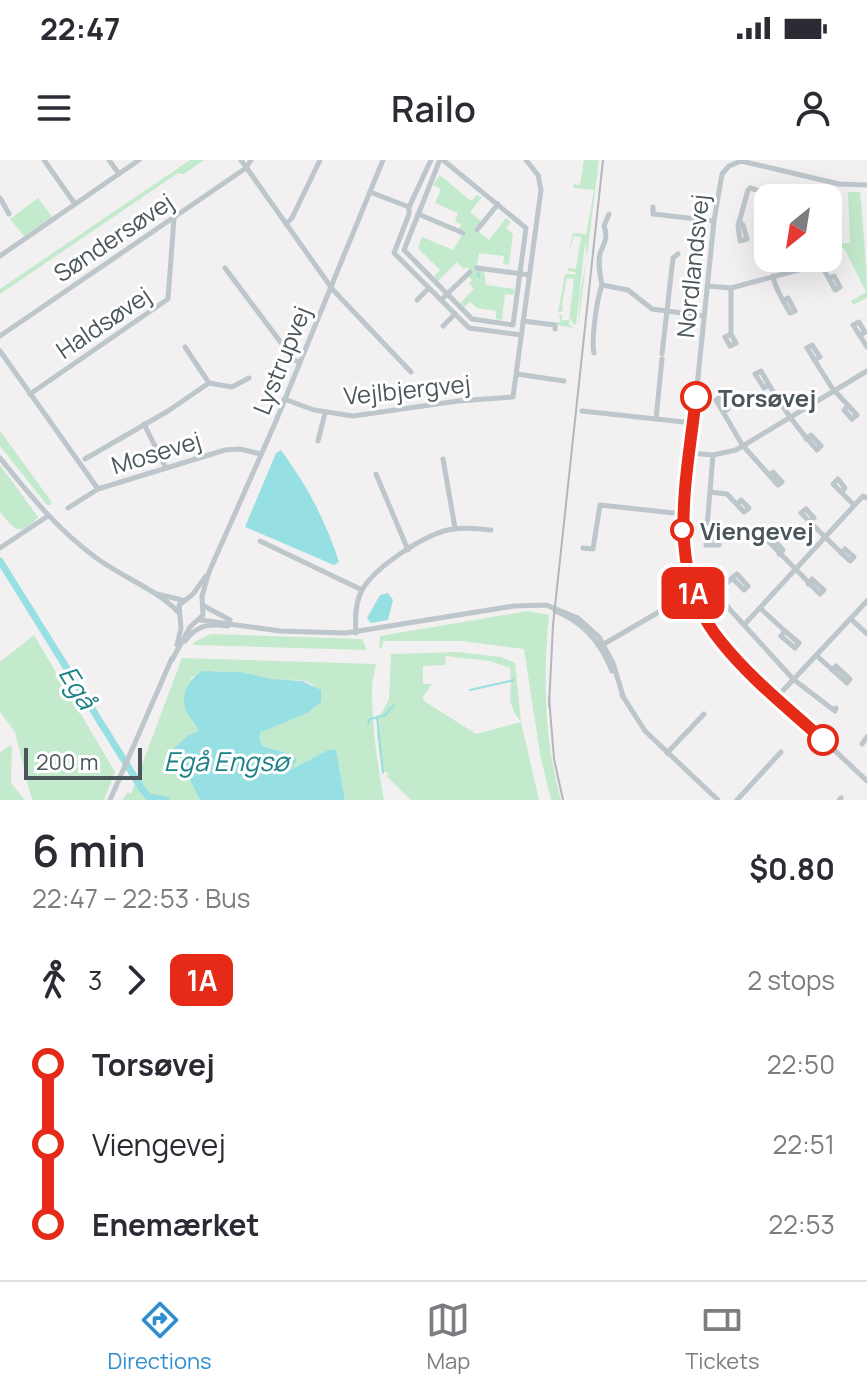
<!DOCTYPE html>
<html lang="en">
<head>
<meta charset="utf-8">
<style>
	body { margin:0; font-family:Manrope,sans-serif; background:#f7f7f7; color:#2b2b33; height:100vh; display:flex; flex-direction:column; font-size:30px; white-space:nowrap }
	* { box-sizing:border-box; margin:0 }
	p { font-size:26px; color:#7c7c81 }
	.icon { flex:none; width:44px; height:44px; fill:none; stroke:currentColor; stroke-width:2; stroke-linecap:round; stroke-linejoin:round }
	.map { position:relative; height:640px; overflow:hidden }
	.panel { display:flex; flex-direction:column; background:#fff; flex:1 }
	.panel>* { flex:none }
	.badge { padding:0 16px; border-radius:12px; font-size:28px; line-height:52px }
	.needle { width:52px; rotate:210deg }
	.fabs { position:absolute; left:754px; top:24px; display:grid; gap:16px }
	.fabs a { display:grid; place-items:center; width:88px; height:88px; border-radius:16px; background:#fff; box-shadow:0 8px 32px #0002; font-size:40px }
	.scale { position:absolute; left:24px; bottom:20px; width:118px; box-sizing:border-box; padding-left:8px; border:4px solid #4a565b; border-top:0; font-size:22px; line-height:28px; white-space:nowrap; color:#4a565b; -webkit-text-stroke:6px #fff; paint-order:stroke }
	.map>.badge { position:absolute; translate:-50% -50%; box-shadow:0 0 0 4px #fff }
	.legs { display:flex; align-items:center; gap:12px; height:88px; padding:0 32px; font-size:26px }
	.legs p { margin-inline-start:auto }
	.head { display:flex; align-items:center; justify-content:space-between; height:136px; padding:0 32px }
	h1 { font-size:44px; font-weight:600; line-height:60px }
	ul { padding:0 32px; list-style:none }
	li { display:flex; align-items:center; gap:28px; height:80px; font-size:30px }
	li i { display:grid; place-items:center; width:12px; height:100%; margin:0 10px; background:currentColor }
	li i::after { content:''; width:20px; height:20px; margin:-10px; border:6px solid; border-radius:50%; background:#fff }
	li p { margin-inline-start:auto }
	li:first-child i { background:linear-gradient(#0000 50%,currentColor 0) }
	li:last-child i { background:linear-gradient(currentColor 50%,#0000 0) }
	.status { display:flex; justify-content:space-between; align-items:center; height:56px; padding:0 40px; background:#fff; direction:ltr }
	.status svg { height:22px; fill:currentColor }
	header { display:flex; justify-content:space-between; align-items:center; height:104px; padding:0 32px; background:#fff; font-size:36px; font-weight:600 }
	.menu { display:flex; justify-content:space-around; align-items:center; height:112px; border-top:2px solid #e1e1e2; background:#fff; font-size:22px; color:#7c7c81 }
	.menu a { display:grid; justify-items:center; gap:4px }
	.menu .active { color:#2e8ece }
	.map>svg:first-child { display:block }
</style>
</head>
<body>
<div class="status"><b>22:47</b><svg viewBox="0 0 49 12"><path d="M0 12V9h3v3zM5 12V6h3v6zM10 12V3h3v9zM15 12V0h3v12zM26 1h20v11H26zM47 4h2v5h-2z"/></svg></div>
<header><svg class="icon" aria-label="menu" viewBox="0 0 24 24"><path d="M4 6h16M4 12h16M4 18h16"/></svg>Railo<svg class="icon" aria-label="person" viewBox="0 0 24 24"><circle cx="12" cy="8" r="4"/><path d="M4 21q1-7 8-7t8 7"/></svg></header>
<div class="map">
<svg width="867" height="640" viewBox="0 0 867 640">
	<rect width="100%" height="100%" fill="#f2f0f1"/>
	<g fill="#c4eacd" fill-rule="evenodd">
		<polygon points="190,0 204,0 184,14 178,13 0,134 0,129"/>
		<polygon points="584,0 599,0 578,168 580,133 587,98 585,81 594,30 573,28 574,24 580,25"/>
		<polygon points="440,15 471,41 477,35 482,37 470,52 481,61 475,69 489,80 506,58 511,62 506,68 513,74 509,105 503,104 504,96 479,93 477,106 484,111 486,125 515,129 513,135 505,134 502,160 496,159 496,151 477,148 470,142 464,147 460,143 474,129 469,123 472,120 468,116 472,113 467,107 464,109 457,102 438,121 434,116 440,110 418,88 422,77 453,90 464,72 459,69 461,64 455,62 458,53 435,43 441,29 433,25"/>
		<path d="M848,32H860C863,68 867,102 867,138L853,145L851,141L866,132L844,88H828V84L850,83Z"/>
		<polygon points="38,38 52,57 24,76 10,59"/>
		<polygon points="573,73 586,74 576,165 572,163 571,156 569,164 574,168 557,165 557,162 561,162 559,155 562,155 562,160 569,160 574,119 567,118 562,145 563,151 558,152 565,114 576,114 575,112 568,111 568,108 576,109 581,77 574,76 569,93"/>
		<polygon points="0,271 51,341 51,345 47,345 0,286"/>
		<path d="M0,305L38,357C20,378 15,370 0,352Z"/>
		<path d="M528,451L549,455C543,516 544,580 561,640H551L540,594L524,489L461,481H383L382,488H379L380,476Z"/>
		<polygon points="211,474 362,479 367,490 192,485 196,481"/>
		<polygon points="34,475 115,612 104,640 33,640 30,633 15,572 0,552 0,502"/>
		<path d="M458,492L501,497L515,503L521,562L539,640H411L386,616L389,613L382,611L377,576V555L381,554L389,539L391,494ZM446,496L490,501L510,508C513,534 504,541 521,562L476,574L424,541L423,537L432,524H423V506L445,505Z"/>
		<path d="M182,498L376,504C375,513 372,520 372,528C372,567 377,602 384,640H345L336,590L330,589L290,610L294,595L262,586L259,577L261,570L265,571L309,552L321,542C318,533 317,526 308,522C296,518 282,521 270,519C244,515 214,503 191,518L187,553L199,571L194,624L200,640H122L128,632L131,634Z"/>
		<polygon points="10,585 12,588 11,623 25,640 0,640 0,593"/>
	</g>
	<g fill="#96dfe2">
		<path d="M281,290C307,326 325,359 339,402L334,405L245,367L276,293Z"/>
		<polygon points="388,433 393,440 388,460 371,463 367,458 380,435"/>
		<path d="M202,511L240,512L271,519L302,521L321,530V542L309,552L265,571H261L259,577L262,586L293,595L297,600L290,610L330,589L336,590L345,640H200L174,588L189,575L199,571C196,565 190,559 187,553C179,536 188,520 202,511Z"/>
	</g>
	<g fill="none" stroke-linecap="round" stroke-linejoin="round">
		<g stroke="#96dfe2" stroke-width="2">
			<polyline points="478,113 479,117"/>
			<polyline points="470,530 514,520"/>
			<polyline points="377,557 383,613"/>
			<polyline points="368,563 370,559 384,556 394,545"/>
		</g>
		<polyline stroke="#96dfe2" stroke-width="7" points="0,401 142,629 149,637 166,640"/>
		<g stroke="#bdc6cb" stroke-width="5">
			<polyline points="44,0 75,44"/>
			<polyline points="109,0 119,14"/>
			<polyline points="241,0 333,130 411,212"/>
			<polyline points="431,0 409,47 409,54 394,93 469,168 521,175"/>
			<polyline points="439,2 404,90 472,159 513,165 526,68 443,0"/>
			<path d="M867,25L839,24L741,1L729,6L722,14L714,61L682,373C684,414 696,449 721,483L867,621"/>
			<polyline points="370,32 409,47"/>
			<polyline points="0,38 9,54"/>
			<polyline points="826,38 830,22"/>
			<polyline points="653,47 653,54 714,61"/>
			<polyline points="418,54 463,73"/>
			<polyline points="739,61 743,65 747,79 740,81 738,66 748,30 750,28 785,38"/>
			<polyline points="286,64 292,58 320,0"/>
			<polyline points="477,70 498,44"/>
			<polyline points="0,96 139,0"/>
			<polyline points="225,108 294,200 299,202"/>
			<polyline points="477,108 530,115"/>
			<path d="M773,116C775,129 784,142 790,153L795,151L788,138L783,141"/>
			<path d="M602,125C600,115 597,101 601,91C605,82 608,76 604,66L609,54"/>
			<polyline points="707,126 731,128 821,104 835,130 840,127 834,116 829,118"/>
			<polyline points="731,128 731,174 736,183 730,186 725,177 731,174"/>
			<polyline points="417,140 429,128"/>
			<polyline points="441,140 470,112"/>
			<polyline points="523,161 555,165 555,169"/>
			<polyline points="443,166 455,154"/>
			<polyline points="860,175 865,172 859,162 853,165 867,187"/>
			<polyline points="0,176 246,8 251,0"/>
			<polyline points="185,187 209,223 232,227 249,218"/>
			<polyline points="807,188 832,228 857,255"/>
			<polyline points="807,188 812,185 820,197 814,200"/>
			<polyline points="0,191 98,329"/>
			<path d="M594,193C591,180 597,138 602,125L628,130L652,149L704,156"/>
			<polyline points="662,194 673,98 678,94"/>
			<polyline points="517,214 564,221"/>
			<path d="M769,225L761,211L755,214L764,228L769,225C783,249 798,269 817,290L821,286L811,275L806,279"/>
			<polyline points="30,234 168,139 174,58"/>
			<polyline points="284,239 314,250 353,256 458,241 513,237 541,30 538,15 526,0"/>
			<polyline points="848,246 844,250 852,259 857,255"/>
			<polyline points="582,251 693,263"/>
			<polyline points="723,252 728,249 720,237 716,240 743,286 746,289 778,325 782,322 773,312 769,315"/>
			<polyline points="656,259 662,199"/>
			<polyline points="144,264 166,308"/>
			<polyline points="318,281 325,253"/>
			<polyline points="690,293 713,295 736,290 867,211"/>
			<path d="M0,298C29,334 57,369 95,397C120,416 158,430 178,452"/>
			<polyline points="85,299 168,251 209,223"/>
			<polyline points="443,299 455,368"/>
			<polyline points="376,314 408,390"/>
			<polyline points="710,332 727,334 744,352 749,348 741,340 737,344"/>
			<polyline points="841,332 845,328 838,319 833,324 854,345"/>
			<polyline points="68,348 98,329 225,290 240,289 261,294"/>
			<path d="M810,362L814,358L806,349L801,353C817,369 833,385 850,401L854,397L845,389L841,393"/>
			<polyline points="706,379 719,380 719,385 706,385 706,379 713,295"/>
			<polyline points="260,381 362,430"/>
			<polyline points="0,388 48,356"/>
			<polyline points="583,388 593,389 600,345 683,354"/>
			<polyline points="779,394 783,390 773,379 769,382 820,434 824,430 812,419 808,424"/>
			<polyline points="732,418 744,430 748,426 737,414 715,433 793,519 835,551 836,548"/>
			<polyline points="157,434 182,440"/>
			<polyline points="204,446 230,460"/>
			<polyline points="760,448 785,471 781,476 795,488 799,483"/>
			<path d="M555,451C584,462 601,483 612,511"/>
			<polyline points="851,459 867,474"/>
			<polyline points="201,460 280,471 346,473 514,446 546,445 578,458 599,477 613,503 623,536"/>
			<polyline points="744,465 863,336 867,338"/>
			<polyline points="785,471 799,483"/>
			<path d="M356,473C355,458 355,443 362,430C375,407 427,372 454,369C466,367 479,369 491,370"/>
			<path d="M185,481C197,465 209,463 228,466"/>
			<polyline points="604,484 693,432"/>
			<polyline points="177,485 181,468 179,445 193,434 206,416"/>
			<polyline points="817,496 847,523 850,519 836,506 832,510"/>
			<polyline points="172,500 190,467 203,455 202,436 209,412 276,261 383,0"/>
			<polyline points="622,535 645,571 718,640"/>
			<polyline points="777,537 867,441"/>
			<polyline points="862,584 867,577"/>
			<polyline points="667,593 704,554"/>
			<polyline points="110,640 172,498"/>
			<polyline points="737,640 781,592"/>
			<polyline points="839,640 841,638"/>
		</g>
		<g stroke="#b3b7b9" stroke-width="2">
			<polyline points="549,537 554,599 563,640"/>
			<polyline points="549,546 553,465 603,0"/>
		</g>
	</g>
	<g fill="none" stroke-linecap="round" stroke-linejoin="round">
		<defs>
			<path id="line-1" d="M696,237C687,320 663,413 722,483C751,519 789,549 823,580"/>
		</defs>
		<use href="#line-1" stroke="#fff" stroke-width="18"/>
		<use href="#line-1" stroke="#e52b18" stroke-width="12"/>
	</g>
	<g fill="#fff" stroke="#e52b18" stroke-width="4">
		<circle cx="696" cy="237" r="14"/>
		<circle cx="682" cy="370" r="10"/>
		<circle cx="823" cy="580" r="14"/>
	</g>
	<g text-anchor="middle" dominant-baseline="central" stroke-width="6" stroke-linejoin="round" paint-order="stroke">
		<g font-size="24" fill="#4a565b" stroke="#fff">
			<text transform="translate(113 77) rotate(-34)">Søndersøvej</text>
			<text transform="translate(692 106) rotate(-84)">Nordlandsvej</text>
			<text transform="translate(103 162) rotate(-34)">Haldsøvej</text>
			<text transform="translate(281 200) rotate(-68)">Lystrupvej</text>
			<text transform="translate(407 229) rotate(-6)">Vejlbjergvej</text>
			<text transform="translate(156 292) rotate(-17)">Mosevej</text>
		</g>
		<g font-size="24" font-weight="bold" fill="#4a565b" stroke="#fff" text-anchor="start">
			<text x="718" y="237">Torsøvej</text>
			<text x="700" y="370">Viengevej</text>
		</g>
		<g font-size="26" font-style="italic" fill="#1b8186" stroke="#fff">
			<text transform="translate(78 527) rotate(58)">Egå</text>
			<text x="226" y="601">Egå Engsø</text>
		</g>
	</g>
</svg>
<div class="fabs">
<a><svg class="needle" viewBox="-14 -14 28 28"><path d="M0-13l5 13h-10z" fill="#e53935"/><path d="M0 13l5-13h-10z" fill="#7c7c81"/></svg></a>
</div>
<div class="scale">200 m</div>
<b class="badge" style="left:693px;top:433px;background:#e52b18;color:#fff">1A</b>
</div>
<section class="panel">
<div class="head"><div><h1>6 min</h1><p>22:47 – 22:53 · Bus</p></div><b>$0.80</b></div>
<div class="legs"><svg class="icon" aria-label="walk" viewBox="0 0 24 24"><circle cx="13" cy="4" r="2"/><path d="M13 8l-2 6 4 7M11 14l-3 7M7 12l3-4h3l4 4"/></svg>3<svg class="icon" aria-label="forward" viewBox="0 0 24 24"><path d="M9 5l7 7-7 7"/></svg><b class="badge" style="background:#e52b18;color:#fff">1A</b><p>2 stops</p></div>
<ul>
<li><i style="color:#e52b18"></i><b>Torsøvej</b><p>22:50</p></li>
<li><i style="color:#e52b18"></i><span>Viengevej</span><p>22:51</p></li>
<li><i style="color:#e52b18"></i><b>Enemærket</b><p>22:53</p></li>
</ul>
</section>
<nav class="menu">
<a class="active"><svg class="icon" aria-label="directions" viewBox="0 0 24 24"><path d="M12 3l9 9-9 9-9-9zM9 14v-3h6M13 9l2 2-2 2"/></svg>Directions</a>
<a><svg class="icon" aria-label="map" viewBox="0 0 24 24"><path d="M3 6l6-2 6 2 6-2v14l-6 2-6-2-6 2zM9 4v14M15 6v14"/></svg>Map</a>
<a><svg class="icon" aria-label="tickets" viewBox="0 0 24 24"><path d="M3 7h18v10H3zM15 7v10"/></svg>Tickets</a>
</nav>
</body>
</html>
